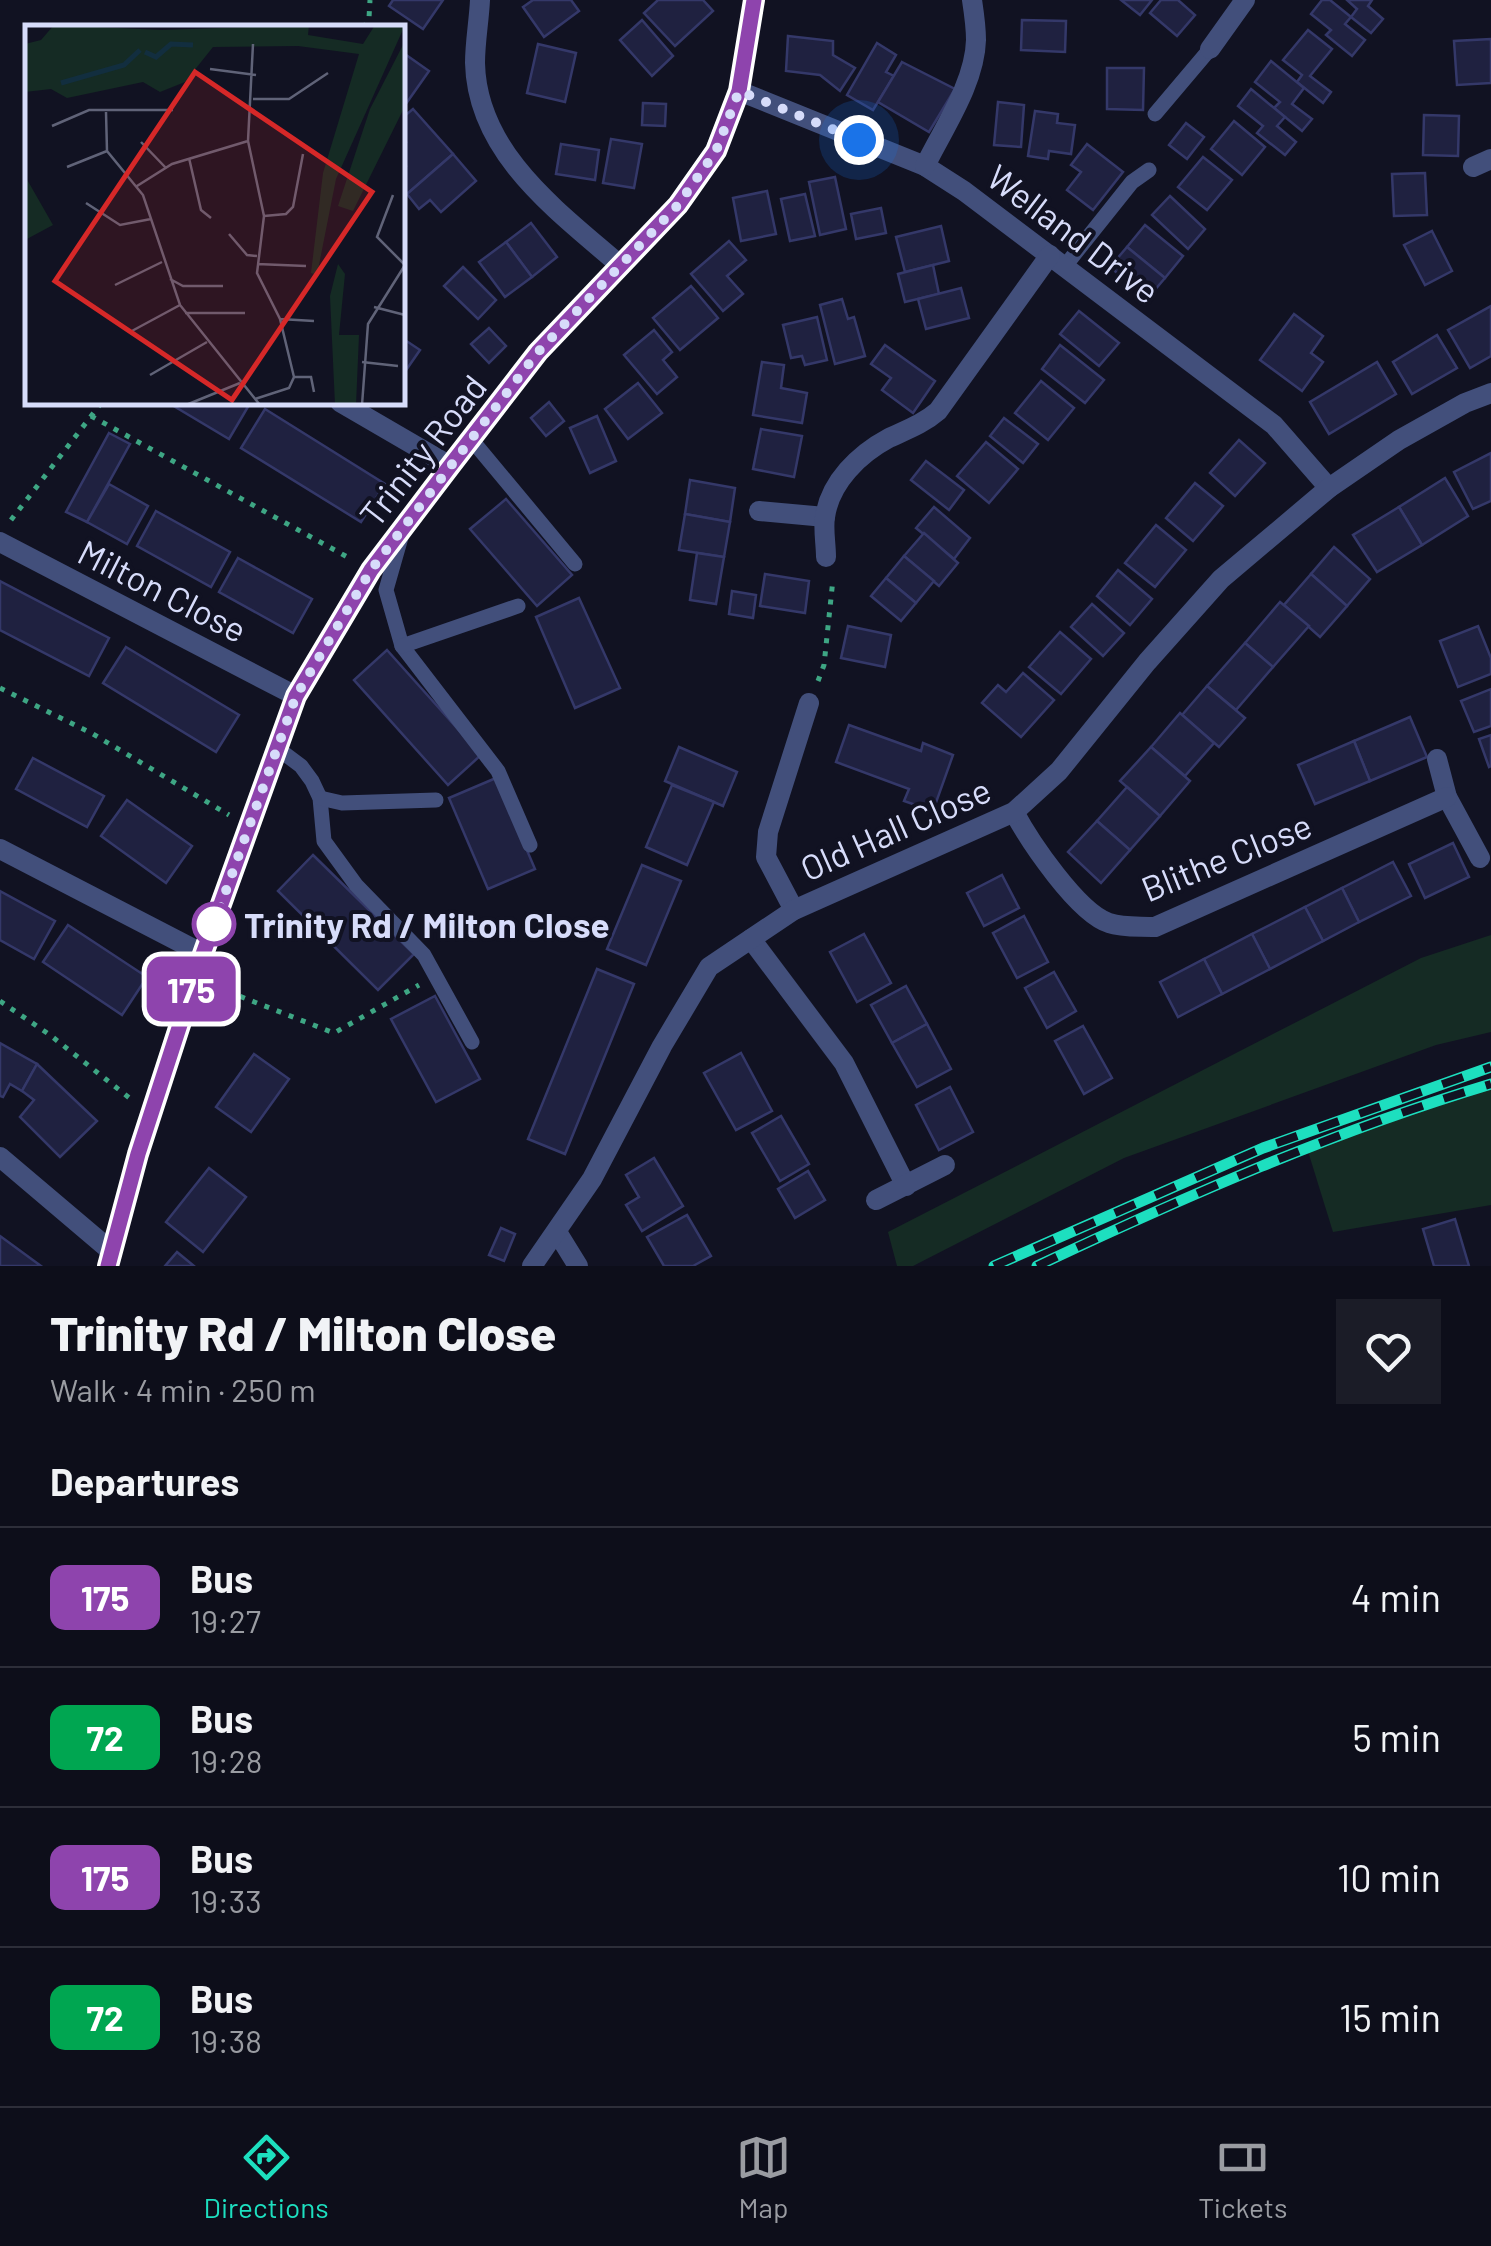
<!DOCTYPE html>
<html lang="en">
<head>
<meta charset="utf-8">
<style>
	body { margin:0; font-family:Barlow,sans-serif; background:#1b1c27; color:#f1f3f6; height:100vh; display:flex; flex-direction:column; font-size:38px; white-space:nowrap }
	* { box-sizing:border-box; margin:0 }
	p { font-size:32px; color:#9a9ca2 }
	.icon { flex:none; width:55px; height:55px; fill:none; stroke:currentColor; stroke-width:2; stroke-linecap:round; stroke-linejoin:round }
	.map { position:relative; height:1266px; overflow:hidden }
	.sheet { display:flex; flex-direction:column; background:#0d0e1a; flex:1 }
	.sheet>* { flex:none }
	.badge { padding:0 20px; border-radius:15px; font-size:35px; line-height:65px }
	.you { position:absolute; width:50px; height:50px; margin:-25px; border:8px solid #fff; border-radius:50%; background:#1a73e8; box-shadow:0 0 0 15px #1a73e833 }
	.map>.badge { position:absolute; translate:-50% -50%; box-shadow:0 0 0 5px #fff }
	h2 { padding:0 50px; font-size:38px; line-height:90px }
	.round { display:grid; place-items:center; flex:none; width:105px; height:105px; border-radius:0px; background:#1b1c27 }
	.summary { display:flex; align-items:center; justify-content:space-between; height:170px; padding:0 50px }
	h1 { font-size:48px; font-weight:800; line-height:75px }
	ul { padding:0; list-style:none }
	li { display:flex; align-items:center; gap:30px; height:140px; padding:0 50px; border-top:2px solid #2d2e39 }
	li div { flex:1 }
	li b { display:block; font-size:38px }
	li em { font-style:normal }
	li .badge { min-width:110px; font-weight:700; text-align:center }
	.dock { display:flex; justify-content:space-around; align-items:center; height:140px; border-top:2px solid #2d2e39; background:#0d0e1a; font-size:28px; color:#9a9ca2 }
	.dock a { display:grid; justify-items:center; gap:5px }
	.dock .current { color:#1ddfbf }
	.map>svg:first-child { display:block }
</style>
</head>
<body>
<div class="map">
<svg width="1491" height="1266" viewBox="0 0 1491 1266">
	<rect width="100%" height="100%" fill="#111222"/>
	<g fill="#152b24">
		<polygon points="1491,935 1491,1032 1436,1045 1124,1158 913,1266 897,1266 888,1232 1421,958"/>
		<polygon points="1491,1088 1491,1205 1333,1232 1307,1148"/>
	</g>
	<g fill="#1f2140" stroke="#343869" stroke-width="2.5">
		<polygon points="393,0 443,0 423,29 389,6"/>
		<polygon points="533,0 571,0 579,11 544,37 523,7"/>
		<polygon points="658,0 703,0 713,11 675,46 644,13"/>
		<polygon points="1121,0 1152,0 1140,15"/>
		<polygon points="1161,0 1178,0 1195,15 1177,36 1150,13"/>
		<polygon points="1322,0 1330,0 1351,17 1345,24 1365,40 1352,56 1326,35 1331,30 1311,14"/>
		<polygon points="1347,0 1372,0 1368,6 1383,19 1371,33 1351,17 1357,9"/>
		<polygon points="642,20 673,56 652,76 620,40"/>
		<polygon points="1022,20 1066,21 1065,52 1021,50"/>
		<polygon points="1308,30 1332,49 1310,76 1331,92 1323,103 1297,82 1302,75 1283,60"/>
		<polygon points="788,36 833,41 833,55 855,68 840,91 820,75 786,71"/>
		<polygon points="1491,39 1491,83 1457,85 1454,41"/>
		<polygon points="877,43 896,55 886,72 894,76 873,110 847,95"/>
		<polygon points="538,44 576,53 565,102 527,93"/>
		<polygon points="402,52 429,71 403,108 402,108"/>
		<polygon points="1271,61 1304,88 1292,104 1312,119 1302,131 1274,108 1280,102 1255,82"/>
		<polygon points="902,62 955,89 929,132 878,102"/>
		<polygon points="1107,68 1144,68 1143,110 1107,109"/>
		<polygon points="1251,89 1285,117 1277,126 1296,142 1285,155 1257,133 1263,126 1238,106"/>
		<polygon points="998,102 1024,105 1021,147 994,145"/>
		<polygon points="643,103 666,104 665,126 642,125"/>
		<polygon points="413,109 453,154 407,194 402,189 402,169 406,166 402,162 402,145 406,142 402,138 402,118"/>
		<polygon points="1035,111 1058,114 1057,123 1075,125 1071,154 1049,151 1048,159 1028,156"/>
		<polygon points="1424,115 1459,116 1458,156 1423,155"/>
		<polygon points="1234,121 1265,147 1242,175 1211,149"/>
		<polygon points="1186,123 1204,137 1187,159 1169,145"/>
		<polygon points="611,139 642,144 634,188 603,183"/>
		<polygon points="561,144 599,150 595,180 556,174"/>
		<polygon points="1087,144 1123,172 1093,210 1067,190 1081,172 1071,165"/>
		<polygon points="453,154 476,181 441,212 430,200 419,209 407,194"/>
		<polygon points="1203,157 1232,180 1207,210 1178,187"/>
		<polygon points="1425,173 1427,215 1394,216 1392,174"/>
		<polygon points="835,177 846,229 820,235 809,182"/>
		<polygon points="767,191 776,234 741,241 733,198"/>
		<polygon points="805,194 815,236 790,241 781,199"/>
		<polygon points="1170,196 1205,229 1188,249 1152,215"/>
		<polygon points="881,208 886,233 856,239 851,214"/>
		<polygon points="531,223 557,257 532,277 506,242"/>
		<polygon points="1145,225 1183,256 1165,278 1127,247"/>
		<polygon points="941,226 949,261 905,272 896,237"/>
		<polygon points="1432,231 1452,271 1425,285 1404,245"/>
		<polygon points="729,241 746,260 727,276 743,294 723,311 691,274"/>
		<polygon points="506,242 532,277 505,297 479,262"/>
		<polygon points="1127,247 1165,278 1148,298 1110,267"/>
		<polygon points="933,265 939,294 905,302 898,274"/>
		<polygon points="463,267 496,300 478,319 444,286"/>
		<polygon points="691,286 718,318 680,350 653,318"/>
		<polygon points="961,288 969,318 926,329 918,299"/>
		<polygon points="842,299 848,319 854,317 865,356 835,364 820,305"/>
		<polygon points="1491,306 1491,356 1470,368 1448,330"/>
		<polygon points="1079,311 1119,343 1099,366 1060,334"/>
		<polygon points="1294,314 1323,336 1311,353 1323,362 1302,391 1260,360"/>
		<polygon points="817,317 827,360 805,365 802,356 791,358 783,325"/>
		<polygon points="489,328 506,346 489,363 471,344"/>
		<polygon points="654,330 672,352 663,360 677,377 657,394 624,355"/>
		<polygon points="1437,335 1457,368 1412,394 1393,362"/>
		<polygon points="402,338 420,350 402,376"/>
		<polygon points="885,345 935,381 913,413 882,390 891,378 871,364"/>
		<polygon points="1060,345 1104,380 1085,403 1042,369"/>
		<polygon points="762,362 784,365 781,388 807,393 802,423 753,415"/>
		<polygon points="1377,362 1396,394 1329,434 1310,402"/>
		<polygon points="1041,381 1074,408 1048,440 1015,413"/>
		<polygon points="638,383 662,413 628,439 605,409"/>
		<polygon points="167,402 245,402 249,405 229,439"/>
		<polygon points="549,402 564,421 546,436 531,418"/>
		<polygon points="265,409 385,484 361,522 241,448"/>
		<polygon points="597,416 616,461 590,473 570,428"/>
		<polygon points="1004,418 1038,444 1023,463 990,436"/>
		<polygon points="761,429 802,436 794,477 753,469"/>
		<polygon points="109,433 130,444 87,522 66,512"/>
		<polygon points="1239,440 1265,463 1235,496 1210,473"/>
		<polygon points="986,442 1018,469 989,503 957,476"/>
		<polygon points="1491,453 1491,501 1473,509 1454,472"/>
		<polygon points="926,461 964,490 949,510 911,480"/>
		<polygon points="1445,478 1468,516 1422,545 1399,507"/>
		<polygon points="690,480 735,488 730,522 685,514"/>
		<polygon points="1195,483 1223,506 1193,541 1166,518"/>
		<polygon points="109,484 148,506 127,544 87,522"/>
		<polygon points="506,499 572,575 537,606 470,529"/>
		<polygon points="934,507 970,538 954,559 916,528"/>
		<polygon points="1399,507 1422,545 1377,572 1353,535"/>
		<polygon points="156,511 230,552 211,587 137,546"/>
		<polygon points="685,514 730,522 724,557 679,550"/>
		<polygon points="1156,525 1186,550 1155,587 1125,563"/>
		<polygon points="924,533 958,563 939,586 904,556"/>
		<polygon points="1334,547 1370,579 1347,606 1311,574"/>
		<polygon points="697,553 724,557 716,604 690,600"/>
		<polygon points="904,556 934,581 916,603 886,578"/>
		<polygon points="238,558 312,599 293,633 219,592"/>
		<polygon points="1118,570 1152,599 1130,625 1097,596"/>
		<polygon points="765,574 809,581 805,613 760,606"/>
		<polygon points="1311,574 1347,606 1320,637 1284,605"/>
		<polygon points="886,578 916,603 901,621 871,596"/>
		<polygon points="0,581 109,638 89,676 0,630"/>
		<polygon points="732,591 756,595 753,618 729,614"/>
		<polygon points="579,598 620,688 575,708 536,617"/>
		<polygon points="1280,602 1309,626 1273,667 1245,643"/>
		<polygon points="1092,604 1124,633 1103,656 1071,627"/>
		<polygon points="848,626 891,635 885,667 841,658"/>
		<polygon points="1478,626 1491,658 1491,674 1458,687 1440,641"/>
		<polygon points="1060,632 1091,659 1061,694 1029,667"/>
		<polygon points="1245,643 1273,667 1236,710 1207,686"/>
		<polygon points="126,647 239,715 216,752 103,683"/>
		<polygon points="387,650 481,755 448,785 354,680"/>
		<polygon points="1023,673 1054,700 1021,737 982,703 998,685 1006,692"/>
		<polygon points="1207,686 1245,718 1219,747 1182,715"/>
		<polygon points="1491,689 1491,726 1474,732 1461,701"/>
		<polygon points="1180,713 1214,743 1185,776 1151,747"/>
		<polygon points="1410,717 1427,757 1370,781 1354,741"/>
		<polygon points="849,725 921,751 923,743 953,755 933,811 904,801 909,789 836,762"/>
		<polygon points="1491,735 1491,766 1489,767 1479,739"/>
		<polygon points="1354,741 1370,781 1315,804 1298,765"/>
		<polygon points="679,747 737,772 723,806 665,781"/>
		<polygon points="1151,747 1190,781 1160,816 1120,781"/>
		<polygon points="33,758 104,796 87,827 16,789"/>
		<polygon points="496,778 535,869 488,889 449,798"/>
		<polygon points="672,785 714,802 687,865 646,847"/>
		<polygon points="1127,787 1160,816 1130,850 1097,821"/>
		<polygon points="127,800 192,846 166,883 101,836"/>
		<polygon points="1097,821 1130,850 1101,883 1068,852"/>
		<polygon points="1453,843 1469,877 1425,898 1409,864"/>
		<polygon points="313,855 414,954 378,990 278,891"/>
		<polygon points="1393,862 1411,896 1359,922 1342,888"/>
		<polygon points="642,865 681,881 646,965 607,949"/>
		<polygon points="1002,875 1019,908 984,926 967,893"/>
		<polygon points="1342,888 1359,922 1323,941 1305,907"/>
		<polygon points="0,891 55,921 34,959 0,940"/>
		<polygon points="1305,907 1323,941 1270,969 1252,934"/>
		<polygon points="1024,916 1048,962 1017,978 993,933"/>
		<polygon points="68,925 147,977 122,1015 43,962"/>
		<polygon points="864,934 891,983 857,1002 830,952"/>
		<polygon points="1252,934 1270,969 1222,994 1204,959"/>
		<polygon points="1204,959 1222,994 1178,1017 1160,982"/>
		<polygon points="597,969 634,984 565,1154 528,1139"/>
		<polygon points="1054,972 1076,1011 1047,1028 1025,988"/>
		<polygon points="906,986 927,1024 892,1043 871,1005"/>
		<polygon points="435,996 480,1079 436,1102 391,1019"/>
		<polygon points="927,1024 951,1069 917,1087 892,1043"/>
		<polygon points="1083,1026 1112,1078 1084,1094 1055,1041"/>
		<polygon points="0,1043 37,1064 22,1091 10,1084 3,1097 0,1096"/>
		<polygon points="741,1053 772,1111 736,1130 704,1073"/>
		<polygon points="254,1054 289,1079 251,1132 216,1107"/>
		<polygon points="37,1064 97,1121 60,1157 20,1117 34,1100 22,1091"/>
		<polygon points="950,1087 973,1132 939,1150 916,1105"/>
		<polygon points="781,1116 809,1164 780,1181 752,1133"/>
		<polygon points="654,1158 683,1206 642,1231 626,1205 639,1197 626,1175"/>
		<polygon points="209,1168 246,1197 203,1252 166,1222"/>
		<polygon points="808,1171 825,1200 795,1218 778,1189"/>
		<polygon points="687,1215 711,1256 693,1266 664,1266 647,1237"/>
		<polygon points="1455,1219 1469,1266 1434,1266 1423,1229"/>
		<polygon points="501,1228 515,1234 504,1261 489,1255"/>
		<polygon points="0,1236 41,1266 0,1266"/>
		<polygon points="177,1252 194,1266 165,1266"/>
	</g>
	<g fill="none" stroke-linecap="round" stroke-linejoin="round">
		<g stroke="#3ea684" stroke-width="5" stroke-dasharray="5 8" stroke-linecap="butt">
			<polyline points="364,28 369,18 370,0"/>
			<polyline points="91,416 351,559"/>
			<polyline points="11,520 102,402"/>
			<polyline points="818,681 824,665 833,579"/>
			<polyline points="0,688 93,734 229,815"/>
			<polyline points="216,987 334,1033 419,985"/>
			<polyline points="0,1001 50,1035 132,1100"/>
		</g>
		<g stroke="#424f7b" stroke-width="15">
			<polyline points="1155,114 1210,49"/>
			<polyline points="1065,266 1132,182 1149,170"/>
			<polyline points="471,439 575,564"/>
			<polyline points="402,534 386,590 402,646 498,771 530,845"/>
			<polyline points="402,646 518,606"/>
			<polyline points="277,748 301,766 312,781 320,798 324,841 356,885 424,955 472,1042"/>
			<polyline points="320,798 342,803 436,800"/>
		</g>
		<g stroke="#424f7b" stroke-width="20">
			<path d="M480,0C479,21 475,42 475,63C477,154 559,212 621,266"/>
			<polyline points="1210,49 1245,0"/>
			<polyline points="739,91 925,166 964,191 1274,425 1329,488"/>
			<path d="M925,166C943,129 975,83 976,40C976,27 974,13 972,0"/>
			<polyline points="1473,167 1491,159"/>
			<polyline points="340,402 450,466"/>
			<polyline points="759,511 825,517"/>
			<polyline points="0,542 296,696"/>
			<path d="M826,557C826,544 823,529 825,517C830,482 859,454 889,438C906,430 923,424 938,411L1050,255"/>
			<polyline points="1437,759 1447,797 1480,858"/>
			<path d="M1014,812C1030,842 1078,913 1109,923C1123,928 1140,926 1155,927L1447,797"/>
			<polyline points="0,849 203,954"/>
			<polyline points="794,910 766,857 768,832 809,703"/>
			<polyline points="751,939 844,1063 906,1186"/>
			<polyline points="0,1157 111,1251"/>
			<polyline points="876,1200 945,1165"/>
			<polyline points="557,1232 578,1266"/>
			<polyline points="108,1266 138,1154 194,979 296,696 371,570 450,466 538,352 678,205 715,151 739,91 754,0"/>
			<polyline points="532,1266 592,1179 662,1046 709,967 794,910 1014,812 1059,771 1147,662 1221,579 1329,488 1399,440 1465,403 1491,393"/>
		</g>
		<defs>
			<g id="rail">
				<polyline points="994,1266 1263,1148 1491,1067"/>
				<path d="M1037,1266C1184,1197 1334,1131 1491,1084"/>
			</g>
		</defs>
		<use href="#rail" stroke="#1ddfbf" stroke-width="11"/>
		<use href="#rail" stroke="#111222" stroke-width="8" stroke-dasharray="22" stroke-linecap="butt"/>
	</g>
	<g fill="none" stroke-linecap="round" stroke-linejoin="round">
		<defs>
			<polyline id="line" points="108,1266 138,1154 203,954 296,696 371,570 450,466 538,352 678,205 716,151 739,91 754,0"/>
		</defs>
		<use href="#line" stroke="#fff" stroke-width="22"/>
		<use href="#line" stroke="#8e44ad" stroke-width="15"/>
		<polyline stroke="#d7dcfa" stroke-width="10" stroke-dasharray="0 18" points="214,924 296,696 371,570 538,352 678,205 716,151 739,91 859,140"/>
	</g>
	<circle fill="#fff" stroke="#8e44ad" stroke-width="5" cx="214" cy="924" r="20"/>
	<g text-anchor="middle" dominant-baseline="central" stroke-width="8" stroke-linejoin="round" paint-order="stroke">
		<g font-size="35" fill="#d7dcfa" stroke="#111222">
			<text transform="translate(1074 233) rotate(37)">Welland Drive</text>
			<text transform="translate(422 450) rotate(-52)">Trinity Road</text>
			<text transform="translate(163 590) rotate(27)">Milton Close</text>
			<text transform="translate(895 828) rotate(-24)">Old Hall Close</text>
			<text transform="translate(1226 856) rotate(-22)">Blithe Close</text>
		</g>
		<g font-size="35" font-weight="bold" fill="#d7dcfa" stroke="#111222" text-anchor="start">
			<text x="244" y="924">Trinity Rd / Milton Close</text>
		</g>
	</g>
	<g transform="translate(25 25)">
		<rect width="380" height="380" fill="#111222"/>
		<path d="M29,0L137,5L284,0L283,10L338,19L350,0H380L311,154L292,250L286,248L298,148L334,29L273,21L188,22L160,57L135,67L118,57L42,73L26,64L0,67V19L16,15ZM380,16V81L328,186L313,181L345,84ZM0,151L28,200L0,215ZM313,239L320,249L314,310H334L331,380H310L305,271Z" fill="#152b24"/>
		<path fill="none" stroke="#122e3f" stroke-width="5" d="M120,27L131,32L146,19L168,20M36,58L99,40L115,25"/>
		<path fill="none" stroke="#606378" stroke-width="2.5" d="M228,19L223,116L239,191L232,248L255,294L269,352L264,363L230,374M185,44L231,50M228,74H264L303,48M81,87L82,126L118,170L155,280L235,380M27,101L64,85H148M116,117L140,142M164,133L176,185L186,193M42,142L82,126M112,161L147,139L223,116M368,170L352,212L380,240M61,178L95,200L126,194M239,191L261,189L268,182L278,129M204,209L222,230L232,231M232,239L281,241M145,254L158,261H198M90,260L137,237M349,282L380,290M160,288H220M255,294L289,296M105,307L155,280M337,337L373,341M125,350L182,317M269,352H286L289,367M161,380L215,358M337,380L343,299L380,240"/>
		<path fill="#d62828" fill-opacity="0.15" stroke="#d62828" stroke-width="5" d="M170,47L347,167L207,375L30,256Z"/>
		<rect width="380" height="380" fill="none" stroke="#d7dcfa" stroke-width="5"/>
	</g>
</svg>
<div class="you" style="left:859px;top:140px"></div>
<b class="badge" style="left:191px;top:989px;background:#8e44ad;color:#fff">175</b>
</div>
<section class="sheet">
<div class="summary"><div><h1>Trinity Rd / Milton Close</h1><p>Walk · 4 min · 250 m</p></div><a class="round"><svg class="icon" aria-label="heart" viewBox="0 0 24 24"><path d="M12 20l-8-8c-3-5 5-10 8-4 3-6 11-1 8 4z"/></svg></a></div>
<h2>Departures</h2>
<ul>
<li><span class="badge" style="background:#8e44ad;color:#fff">175</span><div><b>Bus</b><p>19:27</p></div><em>4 min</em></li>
<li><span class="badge" style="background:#00a651;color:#fff">72</span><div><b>Bus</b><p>19:28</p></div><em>5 min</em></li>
<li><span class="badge" style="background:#8e44ad;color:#fff">175</span><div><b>Bus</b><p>19:33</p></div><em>10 min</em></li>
<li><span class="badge" style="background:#00a651;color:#fff">72</span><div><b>Bus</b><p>19:38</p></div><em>15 min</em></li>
</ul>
</section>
<nav class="dock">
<a class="current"><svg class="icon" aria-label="directions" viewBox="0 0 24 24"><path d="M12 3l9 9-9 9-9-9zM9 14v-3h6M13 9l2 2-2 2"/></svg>Directions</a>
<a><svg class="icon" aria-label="map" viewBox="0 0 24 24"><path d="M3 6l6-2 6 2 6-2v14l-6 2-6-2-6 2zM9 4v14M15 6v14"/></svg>Map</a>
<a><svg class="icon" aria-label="tickets" viewBox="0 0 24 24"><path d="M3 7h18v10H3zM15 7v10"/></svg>Tickets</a>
</nav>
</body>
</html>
